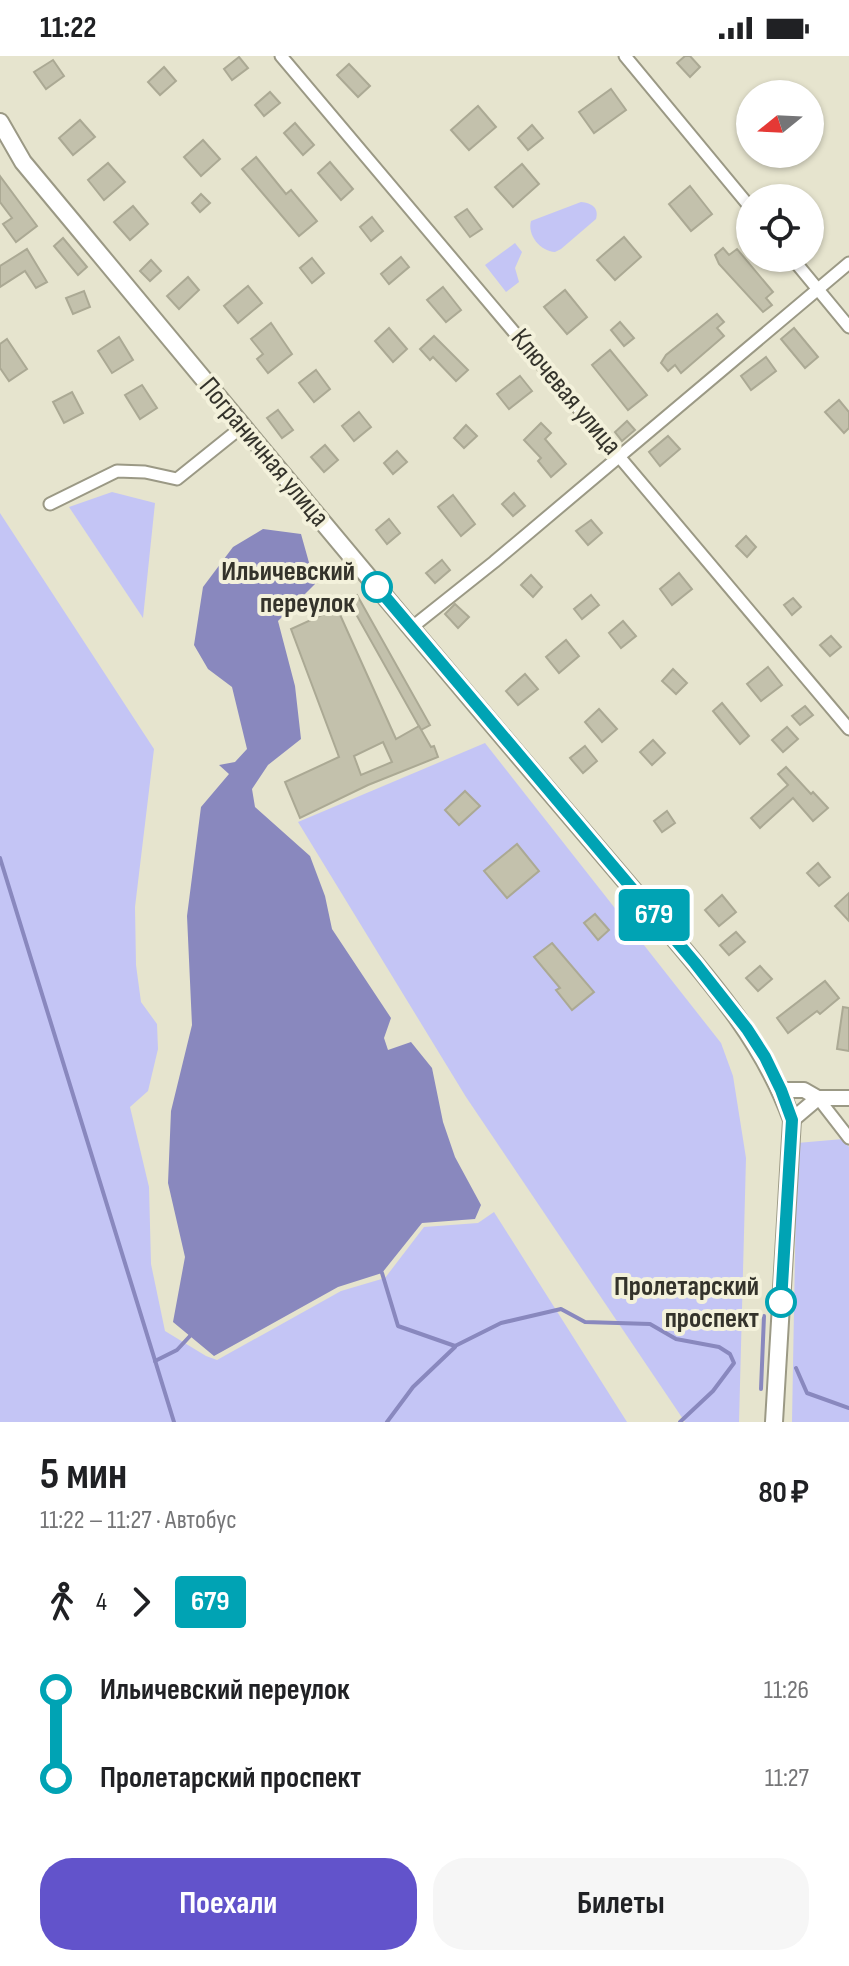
<!DOCTYPE html>
<html lang="ru">
<head>
<meta charset="utf-8">
<style>
	body { margin:0; font-family:"Sofia Sans Condensed",sans-serif; background:#f6f6f6; color:#202124; height:100vh; display:flex; flex-direction:column; font-size:30px; white-space:nowrap }
	* { box-sizing:border-box; margin:0 }
	p { font-size:26px; color:#757577 }
	.icon { flex:none; width:44px; height:44px; fill:none; stroke:currentColor; stroke-width:2; stroke-linecap:round; stroke-linejoin:round }
	.map { position:relative; height:1366px; overflow:hidden }
	.side { display:flex; flex-direction:column; background:#fff; flex:1 }
	.side>* { flex:none }
	.badge { padding:0 16px; border-radius:6px; font-size:28px; line-height:52px }
	.needle { width:52px; rotate:252deg }
	.fabs { position:absolute; left:736px; top:24px; display:grid; gap:16px }
	.fabs a { display:grid; place-items:center; width:88px; height:88px; border-radius:50%; background:#fff; box-shadow:0 2px 6px #0004; font-size:40px }
	.map>.badge { position:absolute; translate:-50% -50%; box-shadow:0 0 0 4px #fff }
	.legs { display:flex; align-items:center; gap:12px; height:88px; padding:0 40px; font-size:26px }
	.legs p { margin-inline-start:auto }
	.summary { display:flex; align-items:center; justify-content:space-between; height:136px; padding:0 40px }
	h1 { font-size:44px; font-weight:700; line-height:60px }
	.cta { display:flex; gap:16px; margin-top:auto; padding:16px 40px }
	.cta a { flex:1; height:92px; border-radius:32px; background:#6253cb; color:#fff; font-size:32px; font-weight:700; line-height:92px; text-align:center }
	.cta a+a { background:#f6f6f6; color:#202124 }
	ul { padding:0 40px; list-style:none }
	li { display:flex; align-items:center; gap:28px; height:88px; font-size:30px }
	li i { display:grid; place-items:center; width:12px; height:100%; margin:0 10px; background:currentColor }
	li i::after { content:''; width:20px; height:20px; margin:-10px; border:6px solid; border-radius:50%; background:#fff }
	li p { margin-inline-start:auto }
	li:first-child i { background:linear-gradient(#0000 50%,currentColor 0) }
	li:last-child i { background:linear-gradient(currentColor 50%,#0000 0) }
	.status { display:flex; justify-content:space-between; align-items:center; height:56px; padding:0 40px; background:#fff; direction:ltr }
	.status svg { height:22px; fill:currentColor }
	.map>svg:first-child { display:block }
</style>
</head>
<body>
<div class="status"><b>11:22</b><svg viewBox="0 0 49 12"><path d="M0 12V9h3v3zM5 12V6h3v6zM10 12V3h3v9zM15 12V0h3v12zM26 1h20v11H26zM47 4h2v5h-2z"/></svg></div>
<div class="map">
<svg width="849" height="1366" viewBox="0 0 849 1366">
	<rect width="100%" height="100%" fill="#e6e4ce"/>
	<g fill="#c4c5f5">
		<path d="M581,146C592,147 599,152 596,163L561,193L555,196C540,195 527,179 531,165Z"/>
		<polygon points="515,187 522,196 515,212 519,226 506,236 485,209"/>
		<polygon points="112,436 155,447 143,562 69,451"/>
		<polygon points="0,457 154,693 135,851 136,909 141,946 157,968 158,993 148,1035 130,1051 149,1131 151,1208 165,1275 206,1300 217,1304 341,1235 385,1222 424,1171 478,1167 494,1156 627,1366 0,1366"/>
		<polygon points="485,687 721,987 733,1020 746,1102 739,1366 685,1366 466,1041 298,766"/>
		<polygon points="843,1083 849,1091 849,1366 792,1366 797,1087"/>
	</g>
	<polygon fill="#8988be" points="263,473 301,478 315,528 278,565 295,630 301,683 268,709 252,733 255,751 310,800 325,840 332,873 391,962 384,982 388,994 411,986 432,1012 443,1066 455,1101 481,1149 475,1163 422,1167 382,1217 338,1231 214,1300 173,1266 185,1201 168,1127 171,1055 192,969 187,860 201,751 229,718 219,709 235,706 247,693 232,631 208,613 194,589 203,531 233,491"/>
	<g fill="none" stroke-linecap="round" stroke-linejoin="round">
		<g stroke="#8988be" stroke-width="4">
			<polyline points="0,802 174,1366"/>
			<polyline points="382,1217 398,1270 455,1290 501,1267 561,1253 585,1266 650,1268 676,1283 719,1291 730,1298 734,1307 713,1335 680,1366"/>
			<polyline points="155,1305 177,1294 190,1280"/>
			<polyline points="796,1312 807,1337 849,1352"/>
			<polyline points="761,1333 764,1260"/>
			<polyline points="387,1366 413,1331 455,1291"/>
		</g>
	</g>
	<g fill="#c3c1ac" stroke="#aba994" stroke-width="2" fill-rule="evenodd">
		<polygon points="685,0 690,0 700,11 690,21 677,7"/>
		<polygon points="239,1 248,12 232,24 224,13"/>
		<polygon points="53,4 64,20 46,33 34,16"/>
		<polygon points="349,8 370,30 358,41 337,19"/>
		<polygon points="164,11 176,25 160,39 148,26"/>
		<polygon points="611,33 626,54 594,77 579,56"/>
		<polygon points="270,36 280,47 264,60 255,49"/>
		<polygon points="478,50 496,71 469,94 451,74"/>
		<polygon points="80,64 95,81 73,99 59,82"/>
		<polygon points="295,67 314,89 303,99 284,77"/>
		<polygon points="532,69 543,82 528,94 518,82"/>
		<polygon points="203,84 220,103 201,120 184,101"/>
		<polygon points="256,101 286,138 291,134 317,165 299,180 242,113"/>
		<polygon points="330,106 353,133 341,144 318,117"/>
		<polygon points="108,107 125,126 104,144 88,124"/>
		<polygon points="522,108 539,128 513,151 495,131"/>
		<polygon points="0,120 37,170 16,186 3,168 12,162 0,146"/>
		<polygon points="690,130 712,158 691,175 669,148"/>
		<polygon points="201,138 210,147 200,156 192,147"/>
		<polygon points="133,150 148,168 130,184 114,166"/>
		<polygon points="467,153 482,173 470,181 455,161"/>
		<polygon points="372,161 383,175 371,185 360,171"/>
		<polygon points="624,181 641,201 615,224 597,204"/>
		<polygon points="63,182 87,211 78,219 54,190"/>
		<polygon points="723,192 729,199 737,193 773,236 766,242 772,249 763,256 719,208 715,199"/>
		<polygon points="27,193 47,226 36,232 25,215 0,231 0,210"/>
		<polygon points="401,201 409,211 389,228 381,218"/>
		<polygon points="312,202 324,217 312,227 300,212"/>
		<polygon points="151,204 161,215 150,225 140,215"/>
		<polygon points="188,221 199,234 179,253 167,240"/>
		<polygon points="248,230 262,247 238,267 224,250"/>
		<polygon points="443,231 461,254 446,266 427,244"/>
		<polygon points="565,234 587,261 567,278 544,251"/>
		<polygon points="84,235 90,251 73,258 66,242"/>
		<polygon points="717,258 724,266 717,272 724,280 681,317 675,309 668,315 661,307 666,299"/>
		<polygon points="620,266 634,282 624,290 611,274"/>
		<polygon points="271,267 292,298 268,317 257,303 263,298 251,283"/>
		<polygon points="389,272 407,293 393,306 375,285"/>
		<polygon points="794,272 818,301 805,312 781,283"/>
		<polygon points="434,280 468,314 456,325 433,301 430,304 420,293"/>
		<polygon points="119,281 133,304 112,317 98,295"/>
		<polygon points="7,283 27,313 9,325 0,312 0,288"/>
		<polygon points="610,294 647,339 628,354 592,309"/>
		<polygon points="766,301 776,315 751,334 741,320"/>
		<polygon points="316,314 330,333 314,346 299,327"/>
		<polygon points="520,320 532,335 509,353 497,338"/>
		<polygon points="142,329 157,352 140,363 125,339"/>
		<polygon points="72,336 83,357 64,367 53,346"/>
		<polygon points="839,344 849,356 849,372 844,377 825,356"/>
		<polygon points="278,354 293,374 282,382 267,362"/>
		<polygon points="359,356 371,371 354,385 342,370"/>
		<polygon points="627,365 635,374 622,385 615,376"/>
		<polygon points="541,367 551,377 545,383 566,408 551,421 538,405 541,402 524,384"/>
		<polygon points="466,369 477,380 464,392 454,382"/>
		<polygon points="668,380 680,393 660,410 649,396"/>
		<polygon points="325,389 338,404 324,416 311,401"/>
		<polygon points="397,395 407,406 393,418 384,407"/>
		<polygon points="514,437 525,450 513,460 502,448"/>
		<polygon points="453,439 475,468 461,480 438,451"/>
		<polygon points="389,463 400,477 387,488 376,474"/>
		<polygon points="591,464 602,477 588,489 576,475"/>
		<polygon points="746,480 756,491 747,501 736,490"/>
		<polygon points="442,504 450,514 435,527 426,517"/>
		<polygon points="679,517 692,533 672,549 660,533"/>
		<polygon points="531,519 542,531 533,541 521,529"/>
		<polygon points="357,539 430,669 421,674 348,544"/>
		<polygon points="591,539 599,549 582,563 574,553"/>
		<polygon points="793,542 801,551 792,559 784,549"/>
		<polygon points="455,548 469,561 458,572 445,558"/>
		<path d="M337,552L396,683L419,670L431,691L434,690L438,701L368,729L300,762L285,726L339,701L291,573ZM383,686L392,706L361,719L354,700Z"/>
		<polygon points="623,565 636,580 621,592 609,577"/>
		<polygon points="831,580 841,591 830,600 820,589"/>
		<polygon points="566,584 579,600 559,617 546,601"/>
		<polygon points="768,611 782,629 761,645 747,628"/>
		<polygon points="673,613 687,627 676,638 662,625"/>
		<polygon points="525,618 538,633 518,649 506,635"/>
		<polygon points="722,647 749,680 740,688 713,655"/>
		<polygon points="805,650 813,659 800,669 792,660"/>
		<polygon points="599,653 617,673 602,686 585,666"/>
		<polygon points="787,671 798,683 783,696 772,684"/>
		<polygon points="653,684 665,697 652,709 640,696"/>
		<polygon points="585,690 597,705 583,717 570,702"/>
		<polygon points="786,711 811,738 813,736 828,752 813,765 793,742 760,772 751,762 788,729 778,718"/>
		<polygon points="465,735 480,750 459,769 445,754"/>
		<polygon points="667,755 675,767 662,776 654,765"/>
		<polygon points="517,788 539,815 507,842 484,815"/>
		<polygon points="818,807 830,821 819,830 807,817"/>
		<polygon points="849,837 849,865 835,850"/>
		<polygon points="722,839 736,856 719,870 705,854"/>
		<polygon points="595,858 609,874 598,884 584,867"/>
		<polygon points="736,876 745,886 729,899 720,889"/>
		<polygon points="552,887 594,936 572,954 556,934 560,932 534,901"/>
		<polygon points="760,910 772,923 758,935 746,922"/>
		<polygon points="825,925 839,942 820,958 817,955 788,977 777,962"/>
		<polygon points="843,951 849,952 849,995 837,993"/>
	</g>
	<g fill="none" stroke-linecap="round" stroke-linejoin="round">
		<defs>
			<g id="minor">
				<polyline points="281,0 849,673"/>
				<polyline points="625,0 750,151"/>
				<polyline points="792,202 849,271"/>
				<polyline points="50,448 117,415 145,416 177,423 243,370"/>
				<polyline points="411,572 494,506 849,207"/>
				<polyline points="818,1042 849,1082"/>
			</g>
			<g id="tertiary">
				<polyline points="781,1034 804,1034 818,1042 849,1042"/>
				<polyline points="792,1064 818,1042"/>
			</g>
			<path id="secondary" d="M0,66L23,106C188,304 352,503 519,700C563,752 607,803 651,855C707,921 763,983 792,1064L774,1366"/>
		</defs>
		<use href="#minor" stroke="#9b9985" stroke-width="15"/>
		<use href="#tertiary" stroke="#9b9985" stroke-width="18"/>
		<use href="#secondary" stroke="#9b9985" stroke-width="20"/>
		<use href="#minor" stroke="#fff" stroke-width="11"/>
		<use href="#tertiary" stroke="#fff" stroke-width="14"/>
		<use href="#secondary" stroke="#fff" stroke-width="16"/>
	</g>
	<g fill="none" stroke-linecap="round" stroke-linejoin="round">
		<defs>
			<polyline id="line-1" points="377,531 695,907 747,973 765,1001 781,1034 792,1064 781,1246"/>
		</defs>
		<use href="#line-1" stroke="#fff" stroke-width="18"/>
		<use href="#line-1" stroke="#00a3b4" stroke-width="12"/>
	</g>
	<g fill="#fff" stroke="#00a3b4" stroke-width="4">
		<circle cx="377" cy="531" r="14"/>
		<circle cx="781" cy="1246" r="14"/>
	</g>
	<g text-anchor="middle" dominant-baseline="central" stroke-width="8" stroke-linejoin="round" paint-order="stroke">
		<g font-size="28" fill="#34332b" stroke="#f3f1db">
			<text transform="translate(566 336) rotate(50)">Ключевая улица</text>
			<text transform="translate(264 396) rotate(50)">Пограничная улица</text>
		</g>
		<g font-size="28" font-weight="bold" fill="#34332b" stroke="#f3f1db" text-anchor="end">
			<text x="355" y="515">Ильичевский<tspan x="355" dy="32">переулок</tspan></text>
			<text x="759" y="1230">Пролетарский<tspan x="759" dy="32">проспект</tspan></text>
		</g>
	</g>
</svg>
<div class="fabs">
<a><svg class="needle" viewBox="-14 -14 28 28"><path d="M0-13l5 13h-10z" fill="#e53935"/><path d="M0 13l5-13h-10z" fill="#757577"/></svg></a>
<a><svg class="icon" aria-label="locate" viewBox="0 0 24 24"><circle cx="12" cy="12" r="6"/><path d="M12 2v4M12 18v4M2 12h4M18 12h4"/></svg></a>
</div>
<b class="badge" style="left:654px;top:859px;background:#00a3b4;color:#fff">679</b>
</div>
<section class="side">
<div class="summary"><div><h1>5 мин</h1><p>11:22 – 11:27 · Автобус</p></div><b>80 ₽</b></div>
<div class="legs"><svg class="icon" aria-label="walk" viewBox="0 0 24 24"><circle cx="13" cy="4" r="2"/><path d="M13 8l-2 6 4 7M11 14l-3 7M7 12l3-4h3l4 4"/></svg>4<svg class="icon" aria-label="forward" viewBox="0 0 24 24"><path d="M9 5l7 7-7 7"/></svg><b class="badge" style="background:#00a3b4;color:#fff">679</b></div>
<ul>
<li><i style="color:#00a3b4"></i><b>Ильичевский переулок</b><p>11:26</p></li>
<li><i style="color:#00a3b4"></i><b>Пролетарский проспект</b><p>11:27</p></li>
</ul>
<div class="cta"><a>Поехали</a><a>Билеты</a></div>
</section>
</body>
</html>
